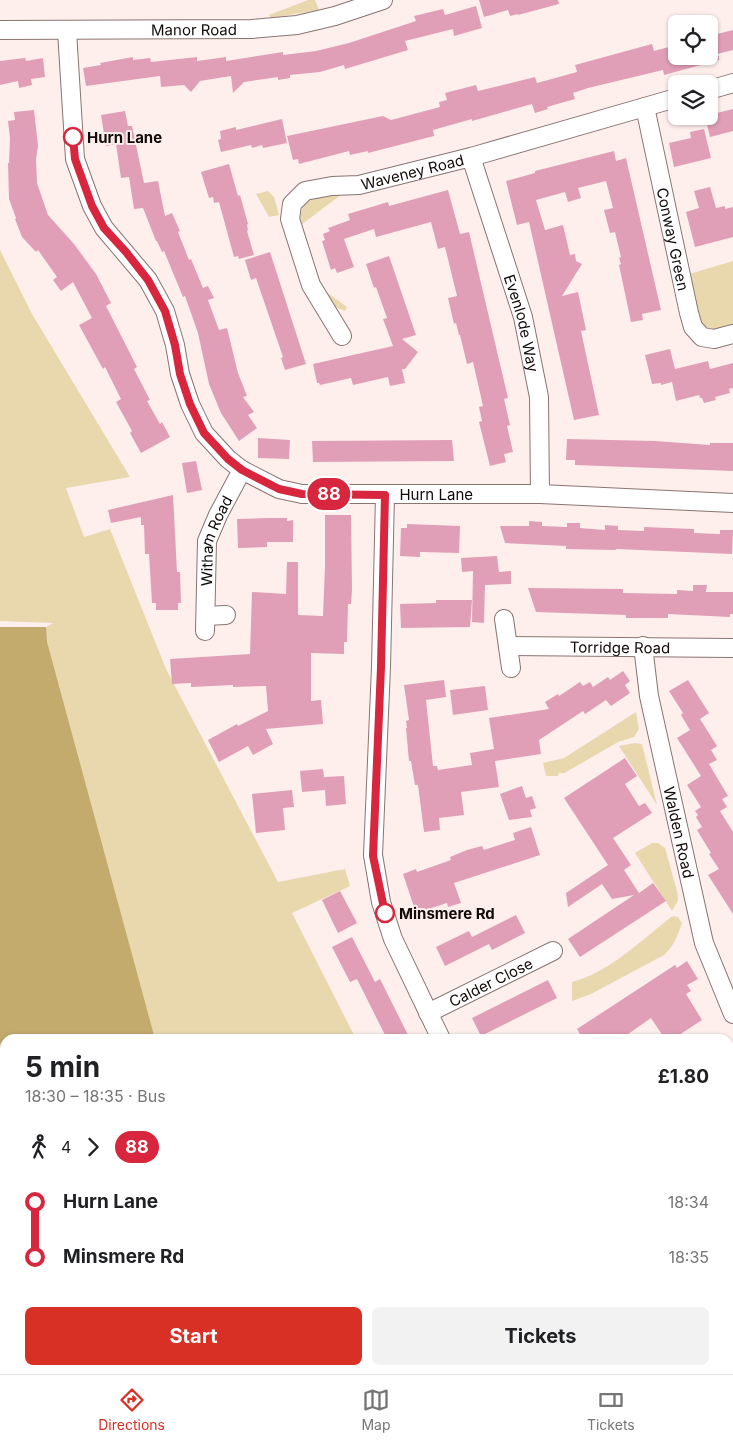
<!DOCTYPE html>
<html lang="en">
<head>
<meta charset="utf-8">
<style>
	body { margin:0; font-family:Inter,sans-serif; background:#f2f2f2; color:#202124; height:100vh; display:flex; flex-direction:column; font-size:19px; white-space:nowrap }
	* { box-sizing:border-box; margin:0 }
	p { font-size:16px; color:#757577 }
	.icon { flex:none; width:28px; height:28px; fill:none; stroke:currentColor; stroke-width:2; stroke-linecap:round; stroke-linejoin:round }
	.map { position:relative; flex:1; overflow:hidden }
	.drawer { position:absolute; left:0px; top:1034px; width:734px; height:341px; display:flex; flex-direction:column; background:#fff; border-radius:15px 15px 0 0; box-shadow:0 1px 4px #0004 }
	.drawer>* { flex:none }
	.badge { padding:0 10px; border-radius:16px; font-size:18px; line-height:32px }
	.fabs { position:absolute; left:668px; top:15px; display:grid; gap:10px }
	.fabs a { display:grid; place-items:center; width:50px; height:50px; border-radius:8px; background:#fff; box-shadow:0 1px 4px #0004; font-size:25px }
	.map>.badge { position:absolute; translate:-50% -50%; box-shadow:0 0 0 2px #fff }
	.legs { display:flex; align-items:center; gap:8px; height:55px; padding:0 25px; font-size:16px }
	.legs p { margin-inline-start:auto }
	.summary { display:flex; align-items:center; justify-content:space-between; height:85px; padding:0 25px }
	h1 { font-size:28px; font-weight:700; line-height:38px }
	.button { display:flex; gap:10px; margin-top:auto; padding:10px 25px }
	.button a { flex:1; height:58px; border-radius:8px; background:#d93025; color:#fff; font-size:20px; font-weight:700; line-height:58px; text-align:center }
	.button a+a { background:#f2f2f2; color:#202124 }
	ul { padding:0 25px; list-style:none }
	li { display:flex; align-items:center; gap:18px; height:55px; font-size:19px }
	li i { display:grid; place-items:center; width:8px; height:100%; margin:0 6px; background:currentColor }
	li i::after { content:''; width:12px; height:12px; margin:-6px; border:4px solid; border-radius:50%; background:#fff }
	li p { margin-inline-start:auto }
	li:first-child i { background:linear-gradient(#0000 50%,currentColor 0) }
	li:last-child i { background:linear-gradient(currentColor 50%,#0000 0) }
	.tabs { display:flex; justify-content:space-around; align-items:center; height:70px; border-top:1px solid #e0e0e0; background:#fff; font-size:14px; color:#757577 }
	.tabs a { display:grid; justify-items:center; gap:2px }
	.tabs .current { color:#d93025 }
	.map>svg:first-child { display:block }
</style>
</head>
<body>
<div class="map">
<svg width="733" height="1374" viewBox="0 0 733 1374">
	<rect width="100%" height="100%" fill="#feefed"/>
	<g fill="#e9d8ae">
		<polygon points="308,0 315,0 319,10 271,18 269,15"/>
		<polygon points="268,191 274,197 279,215 269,217 256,194"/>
		<path d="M342,194L301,225C296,197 322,195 342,194Z"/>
		<polygon points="0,250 32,314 130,477 66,488 84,537 110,529 166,669 278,882 345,869 350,886 292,913 356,1039 5,1039 5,1370 525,1370 527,1374 0,1374 0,627 46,627 53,623 0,621"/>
		<path d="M733,261V327C720,330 712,334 700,326L686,275Z"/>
		<polygon points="321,288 347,307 345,311 333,306"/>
		<polygon points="636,712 639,729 634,737 618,742 573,768 564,773 559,773 558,776 546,776 543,763 564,758"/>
		<polygon points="635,743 642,744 657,805 619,746"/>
		<polygon points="652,843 658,843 665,848 678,895 678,900 672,911 635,853"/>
		<path d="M674,916L678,917L682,923C678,935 674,946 664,955L591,994L572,1001V982C608,973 642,940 671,917Z"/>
		<polygon points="729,1175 733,1178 733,1223 729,1217"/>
		<polygon points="733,1358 733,1374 704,1374 712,1370 729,1370 729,1361"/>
	</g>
	<g fill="#c3ab6e">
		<polygon points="0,627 46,627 47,642 155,1039 5,1039 5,1063 0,1042"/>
		<polygon points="5,1076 5,1370 139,1370 138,1374 0,1374 0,1079"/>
	</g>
	<g fill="#e19fb7">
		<polygon points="479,0 558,0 559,4 518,15 518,14 510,16 508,10 484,17"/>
		<polygon points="476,6 482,28 454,36 453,29 405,41 408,50 345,69 344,65 320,72 290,75 290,78 278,80 278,77 244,82 233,93 231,76 200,81 191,92 184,85 161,87 160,76 86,86 83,68 101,65 100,63 133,57 133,60 150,58 151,62 197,57 197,61 226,57 226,61 283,52 283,55 316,51 349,43 416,21 414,16 443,9 445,15"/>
		<polygon points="733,30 733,50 709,56 719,56 719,60 664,75 663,70 588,88 573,93 575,99 547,107 548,109 535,113 532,104 472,121 472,119 433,130 434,136 368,153 368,151 350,155 349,151 299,164 298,159 293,160 287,136 383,116 391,120 440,107 439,102 447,100 445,93 476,85 478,91 535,77 537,83 577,72 575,65 652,44 654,51 676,45 676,56 709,56 709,36"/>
		<polygon points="25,58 26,61 43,58 45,77 31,79 32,85 19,88 18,81 0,85 0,61"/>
		<polygon points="733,109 733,131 710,137 705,116"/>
		<polygon points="34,110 38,146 36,159 37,183 48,215 74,244 96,274 111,303 106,306 137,367 134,369 150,400 147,401 160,424 162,422 170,437 141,453 130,433 132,431 116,402 121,399 105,367 103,369 79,325 92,318 73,282 61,291 53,280 57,277 38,250 36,252 22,237 15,219 16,218 9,199 8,163 9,163 10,138 8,121 15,120 14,112"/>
		<polygon points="125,111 128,126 132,126 144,183 158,181 165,216 172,213 180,231 178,232 189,260 191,259 203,288 208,286 214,298 208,300 219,330 227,328 238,373 247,396 243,397 254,412 248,415 257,428 239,441 221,413 209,384 198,333 185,296 183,297 164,251 162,252 157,241 156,241 143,208 134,209 129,177 121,178 116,144 106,146 101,115"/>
		<polygon points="282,119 287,143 263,148 262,145 252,148 251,145 221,152 218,140 221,139 220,131 236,127 236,130"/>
		<polygon points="704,129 711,158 674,167 669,143 691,138 690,132"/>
		<polygon points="614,151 616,161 626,158 661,310 642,314 643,320 631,322 619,265 621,264 619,258 621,257 615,232 610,233 604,210 613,208 606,181 578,188 581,198 568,202 565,192 536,200 545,230 563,225 570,255 575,254 576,261 582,264 562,296 578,292 586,330 581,331 599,415 574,420 529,222 517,225 506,181 535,173 535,171"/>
		<polygon points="229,164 238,196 240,195 248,224 247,225 248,230 247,231 254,255 239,259 238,256 234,257 219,202 214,203 213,197 209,198 201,172"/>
		<polygon points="710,187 716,208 725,206 725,209 733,207 733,237 695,247 686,212 699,208 694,191"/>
		<polygon points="448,190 460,234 469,232 508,398 504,399 510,425 507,426 513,452 504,454 506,462 490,466 479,422 482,421 479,407 483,406 473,362 467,364 460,335 459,335 456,323 454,324 448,298 457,296 445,247 438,249 431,222 376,237 374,229 344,239 354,267 337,273 335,268 331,270 322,241 325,240 323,234 330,231 328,228 350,220 348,214 388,202 389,206"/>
		<polygon points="270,252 306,364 285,370 281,358 283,357 256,278 251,280 245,260"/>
		<polygon points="389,256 416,335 402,339 418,352 405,369 402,369 405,383 390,386 388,377 353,385 351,378 320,385 319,383 317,383 313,364 393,346 383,319 387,318 376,287 374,288 366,264"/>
		<polygon points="670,349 675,369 708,361 710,369 733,363 733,388 729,389 730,393 715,397 716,400 704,403 702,398 700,398 699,395 676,401 672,382 661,385 661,383 652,384 645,355"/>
		<polygon points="258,438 290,440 289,459 258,458"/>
		<polygon points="567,439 655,441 710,445 710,443 733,443 733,471 575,465 575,460 566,460"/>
		<polygon points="452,440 454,461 313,462 312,441"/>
		<polygon points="196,461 202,490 187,493 182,463"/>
		<polygon points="173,495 177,572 180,572 181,603 178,603 178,610 156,610 156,603 152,603 149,554 145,554 144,525 141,525 141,517 111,523 108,510"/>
		<polygon points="325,515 351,515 352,590 351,604 348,604 347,642 344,642 344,654 311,653 311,701 321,700 323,724 266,729 273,744 253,755 248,746 219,762 208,740 237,724 238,726 268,711 266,686 233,687 233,685 191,687 191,683 172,684 170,659 250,654 252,592 286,594 287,562 298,562 298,615 323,616 325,566"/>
		<polygon points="268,518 287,518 287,521 293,520 293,542 267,542 267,547 238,548 237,519"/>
		<polygon points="529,521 542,522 542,526 567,527 567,523 580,523 580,528 605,530 605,525 618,526 618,530 644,531 644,527 694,529 694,533 720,534 720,530 733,530 732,554 617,549 615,550 566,549 566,546 505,543 500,526 529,526"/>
		<polygon points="407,524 460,526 459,553 420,552 420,557 400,556 401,528 407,528"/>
		<polygon points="497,556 499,572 511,571 511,584 485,585 484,623 472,622 473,571 462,572 461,558"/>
		<polygon points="693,585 707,585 706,592 733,592 733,614 730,614 730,617 668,614 668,618 626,618 626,615 536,612 528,588 623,589 623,593 677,594 677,590 693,591"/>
		<polygon points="436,600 472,600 470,627 401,628 400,604 436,603"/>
		<polygon points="623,671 630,681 625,685 630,693 611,706 606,700 585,714 583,711 539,740 541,754 495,761 499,787 461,792 464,815 439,818 440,830 424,832 418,785 415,785 411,761 409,761 406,728 407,728 406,721 409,720 404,685 444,680 446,697 426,700 433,766 437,766 438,770 472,765 470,753 494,749 489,718 549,709 545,702 558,694 559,696 580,682 583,686 590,682 593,687 608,677 610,680"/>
		<polygon points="688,680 709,713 700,719 717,746 711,750 717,760 709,764 728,796 722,799 727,807 720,811 733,832 733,914 708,875 719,869 709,854 711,853 697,830 702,827 696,817 698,815 695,811 701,807 687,785 701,776 677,738 690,730 681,715 683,713 669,691"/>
		<polygon points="485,686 488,710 453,715 450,690"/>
		<polygon points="625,758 637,776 625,784 639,806 645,803 652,813 613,838 631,865 624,870 639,893 653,883 666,901 580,957 568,939 634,895 612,899 602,884 568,907 566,893 608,865 564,798"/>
		<polygon points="323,769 324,777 344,776 346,804 326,806 325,790 302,792 300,771"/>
		<polygon points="522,786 526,798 532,796 536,808 530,810 532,817 509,820 500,794"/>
		<polygon points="292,790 294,807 283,808 285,830 256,833 252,794"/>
		<polygon points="531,827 540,855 454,883 461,903 448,907 447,903 416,913 403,874 416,869 417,872 451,860 450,857 467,850 482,846 484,850 515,840 513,833"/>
		<polygon points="340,891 357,923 338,933 322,900"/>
		<polygon points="516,915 525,933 492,950 489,944 445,966 436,947 469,931 472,937"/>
		<polygon points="352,937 375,982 380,979 410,1039 387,1039 357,979 350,982 332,947"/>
		<polygon points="687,961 698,979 687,985 691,991 686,994 702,1020 673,1039 665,1039 651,1018 621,1039 583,1039 577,1029 675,965 677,968"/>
		<polygon points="548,980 557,998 481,1036 472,1018"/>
	</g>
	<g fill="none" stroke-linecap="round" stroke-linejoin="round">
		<defs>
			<g id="minor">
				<path id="s1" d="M0,30L252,29L297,25L335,16L383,0"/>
				<path id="s2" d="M67,31L75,159L92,206L104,228L148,280L165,311L175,345L180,374L190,404L204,433L228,459L242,470L279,489L302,494H540L733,503"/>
				<polyline points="709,90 733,83"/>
				<path id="s3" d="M645,107L689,313L693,327L702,337L714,339L733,334"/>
				<path id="s4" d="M471,157L523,317L539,397L540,494"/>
				<path id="s5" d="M342,336L311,285L290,219L292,204L305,191L332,186L359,185L471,157L676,98"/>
				<polyline points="385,495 381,667 373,855 381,902 393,939 441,1039"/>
				<polyline points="206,616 226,615"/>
				<polyline points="504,619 511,668"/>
				<path id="s6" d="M205,631L207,541L218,515L242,470"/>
				<path id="s7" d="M508,646L733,648"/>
				<path id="s8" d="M643,646L649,696L704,943L733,1014"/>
				<path id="s9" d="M428,1013L553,951"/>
				<polyline points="729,1143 733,1139"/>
				<polyline points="636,1370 637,1374"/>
			</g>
		</defs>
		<use href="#minor" stroke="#897471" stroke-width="20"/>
		<use href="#minor" stroke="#fff" stroke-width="18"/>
	</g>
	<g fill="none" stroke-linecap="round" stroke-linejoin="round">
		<defs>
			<polyline id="line-1" points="73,137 75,159 92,206 104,228 126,252 148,280 165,311 175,345 180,374 190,404 204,433 228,459 242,470 279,489 302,494 385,495 381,667 373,856 385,913"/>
		</defs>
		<use href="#line-1" stroke="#fff" stroke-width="11"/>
		<use href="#line-1" stroke="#d7263d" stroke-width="8"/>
	</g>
	<g fill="#fff" stroke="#d7263d" stroke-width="2.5">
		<circle cx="73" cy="137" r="9"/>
		<circle cx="385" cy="913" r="9"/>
	</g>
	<g text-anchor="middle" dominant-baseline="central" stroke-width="4" stroke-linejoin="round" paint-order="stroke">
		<g font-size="15" fill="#110a09" stroke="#feefed">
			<text stroke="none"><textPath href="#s1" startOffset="194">Manor Road</textPath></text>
			<text stroke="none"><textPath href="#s5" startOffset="272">Waveney Road</textPath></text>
			<text stroke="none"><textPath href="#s3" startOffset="135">Conway Green</textPath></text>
			<text stroke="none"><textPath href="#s4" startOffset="174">Evenlode Way</textPath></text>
			<text stroke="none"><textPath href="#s2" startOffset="688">Hurn Lane</textPath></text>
			<text stroke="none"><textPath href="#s6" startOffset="92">Witham Road</textPath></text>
			<text stroke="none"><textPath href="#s7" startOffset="112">Torridge Road</textPath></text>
			<text stroke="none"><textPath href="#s8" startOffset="190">Walden Road</textPath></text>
			<text stroke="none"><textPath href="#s9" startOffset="70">Calder Close</textPath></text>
		</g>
		<g font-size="15" font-weight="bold" fill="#110a09" stroke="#feefed" text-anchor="start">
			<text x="87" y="137">Hurn Lane</text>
			<text x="399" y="913">Minsmere Rd</text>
		</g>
	</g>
</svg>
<div class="fabs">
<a><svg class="icon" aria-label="locate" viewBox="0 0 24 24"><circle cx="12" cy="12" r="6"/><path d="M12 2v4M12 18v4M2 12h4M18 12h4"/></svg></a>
<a><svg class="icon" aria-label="layers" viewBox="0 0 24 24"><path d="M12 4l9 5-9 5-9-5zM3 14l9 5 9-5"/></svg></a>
</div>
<b class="badge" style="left:329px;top:494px;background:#d7263d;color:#fff">88</b>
<section class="drawer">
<div class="summary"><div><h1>5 min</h1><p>18:30 – 18:35 · Bus</p></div><b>£1.80</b></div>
<div class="legs"><svg class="icon" aria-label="walk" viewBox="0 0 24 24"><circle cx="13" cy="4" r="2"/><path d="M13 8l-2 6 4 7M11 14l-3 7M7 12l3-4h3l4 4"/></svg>4<svg class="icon" aria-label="forward" viewBox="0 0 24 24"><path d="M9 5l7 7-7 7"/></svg><b class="badge" style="background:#d7263d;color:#fff">88</b></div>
<ul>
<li><i style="color:#d7263d"></i><b>Hurn Lane</b><p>18:34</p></li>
<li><i style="color:#d7263d"></i><b>Minsmere Rd</b><p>18:35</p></li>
</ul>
<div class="button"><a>Start</a><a>Tickets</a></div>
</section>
</div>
<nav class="tabs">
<a class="current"><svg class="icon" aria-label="directions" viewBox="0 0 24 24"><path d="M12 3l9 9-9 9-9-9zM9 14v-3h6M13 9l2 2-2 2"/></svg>Directions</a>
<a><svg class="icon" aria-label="map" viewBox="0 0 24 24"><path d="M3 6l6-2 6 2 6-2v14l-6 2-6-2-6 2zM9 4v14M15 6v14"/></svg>Map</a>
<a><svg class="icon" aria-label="tickets" viewBox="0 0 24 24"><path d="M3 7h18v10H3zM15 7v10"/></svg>Tickets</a>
</nav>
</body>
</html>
